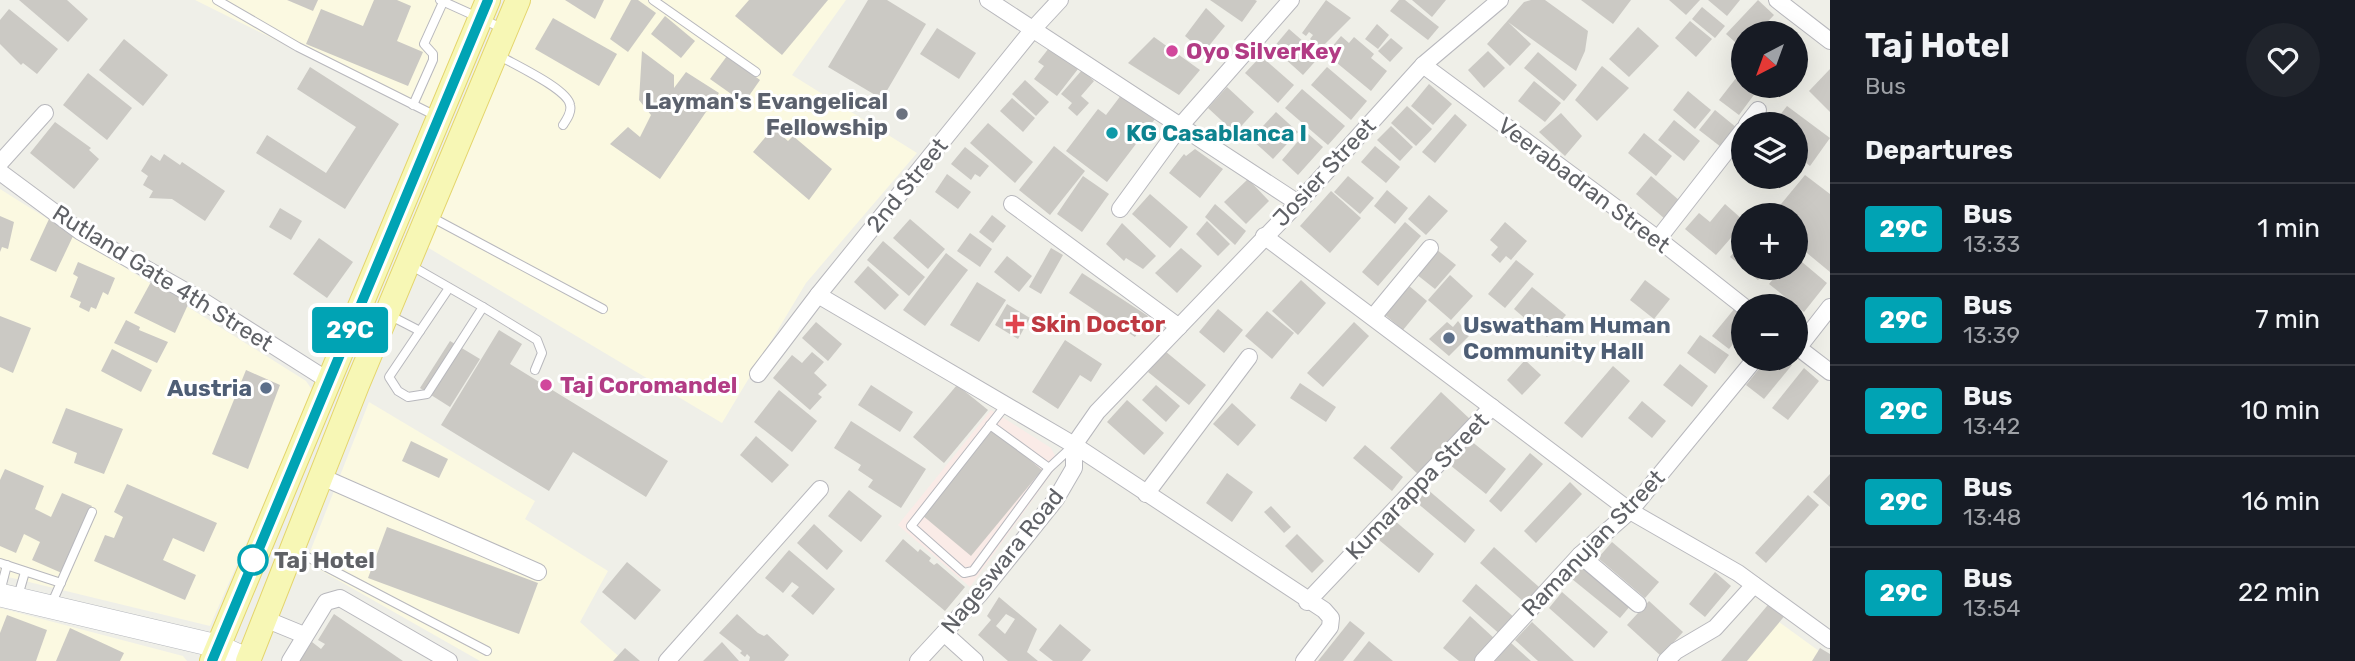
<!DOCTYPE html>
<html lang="en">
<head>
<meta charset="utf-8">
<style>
	body { margin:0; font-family:Rubik,sans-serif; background:#20242c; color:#f1f3f6; height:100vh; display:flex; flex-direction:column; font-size:26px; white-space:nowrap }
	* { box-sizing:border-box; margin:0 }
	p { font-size:23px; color:#9ea1a6 }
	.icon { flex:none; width:38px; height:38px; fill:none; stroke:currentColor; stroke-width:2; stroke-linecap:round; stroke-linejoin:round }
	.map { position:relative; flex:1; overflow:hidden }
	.side { display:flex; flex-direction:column; background:#171b24; width:525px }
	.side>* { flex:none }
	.badge { padding:0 14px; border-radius:5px; font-size:24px; line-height:46px }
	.needle { width:46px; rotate:221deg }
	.buttons { position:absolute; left:1731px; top:21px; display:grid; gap:14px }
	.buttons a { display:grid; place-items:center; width:77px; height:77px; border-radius:50%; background:#171b24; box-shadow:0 7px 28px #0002; font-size:35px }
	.map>.badge { position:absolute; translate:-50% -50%; box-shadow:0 0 0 4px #fff }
	h2 { padding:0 35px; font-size:26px; line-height:63px }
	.round { display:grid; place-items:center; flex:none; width:74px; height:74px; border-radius:37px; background:#20242c }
	.summary { display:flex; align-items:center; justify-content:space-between; height:119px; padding:0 35px }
	h1 { font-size:33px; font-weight:700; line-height:52px }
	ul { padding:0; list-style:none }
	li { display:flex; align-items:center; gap:21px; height:91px; padding:0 35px; border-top:2px solid #363941 }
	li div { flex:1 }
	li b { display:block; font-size:26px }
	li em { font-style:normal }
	li .badge { min-width:77px; font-weight:700; text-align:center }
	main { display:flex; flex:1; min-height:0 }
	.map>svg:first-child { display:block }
</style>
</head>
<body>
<main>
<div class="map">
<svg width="1830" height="661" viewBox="0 0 1830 661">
	<rect width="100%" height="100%" fill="#efefe8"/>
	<g fill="#fbf9e1">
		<polygon points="195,0 475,0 426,115"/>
		<polygon points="530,0 846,0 792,75 917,153 806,283 722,423 427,247"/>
		<polygon points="0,189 306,381 313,391 210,626 0,575"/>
		<polygon points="369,402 535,501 525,519 608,571 580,622 624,661 480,661 306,562"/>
		<polygon points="0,608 183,656 187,661 0,661"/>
		<polygon points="1779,622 1830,659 1830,661 1743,661"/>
	</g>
	<polygon fill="#faebe7" points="991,410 1051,448 1059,463 970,587 898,525"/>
	<g fill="#cbc9c4" fill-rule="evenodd">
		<polygon points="19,0 67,0 88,19 68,42"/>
		<polygon points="287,0 318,0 313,11"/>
		<polygon points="374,0 397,0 411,6 397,41 423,52 408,86 306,44 321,9 363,26"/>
		<polygon points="565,0 604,0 595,19"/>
		<polygon points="631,0 638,0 656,13 628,52 610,39"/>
		<polygon points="749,0 828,0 782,55 735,16"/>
		<polygon points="868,0 887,0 926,24 882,99 828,67"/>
		<polygon points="1210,0 1255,0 1257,1 1242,22"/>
		<polygon points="1326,0 1351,18 1321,48 1310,39 1313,35 1309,32 1306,36 1302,33"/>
		<polygon points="1399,0 1405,0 1439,27 1428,40 1390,11"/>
		<polygon points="1412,0 1446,0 1432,17"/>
		<polygon points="1531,0 1545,0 1588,31 1585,51 1576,71 1508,22 1531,44 1510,66 1487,44 1524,2"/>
		<polygon points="1581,0 1631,0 1613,24"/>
		<polygon points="1669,0 1700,0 1686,15"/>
		<polygon points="1708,0 1740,0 1727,16"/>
		<polygon points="1758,0 1774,15 1757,33 1743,33 1743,49 1726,34"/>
		<polygon points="1702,7 1725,26 1715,38 1692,19"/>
		<polygon points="1206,8 1225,26 1204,52 1185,36"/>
		<polygon points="9,9 58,49 37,74 23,63 21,65 0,44 0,20"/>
		<polygon points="665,16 695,41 681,58 651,34"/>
		<polygon points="553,18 617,54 599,86 535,49"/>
		<polygon points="1690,21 1712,39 1696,57 1675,38"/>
		<polygon points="1377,24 1389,35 1378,49 1365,39"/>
		<polygon points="1638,27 1659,46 1629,77 1609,59"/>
		<polygon points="937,28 976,53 959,79 920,54"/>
		<polygon points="1289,29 1320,56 1303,75 1273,48"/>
		<polygon points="1341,36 1349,43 1354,37 1374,54 1371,58 1387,71 1371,91 1326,54"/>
		<polygon points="1154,37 1200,70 1179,95 1128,63"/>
		<polygon points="1391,38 1403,48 1390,62 1378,51"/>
		<polygon points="124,39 168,75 143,106 99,70"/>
		<polygon points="1049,48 1078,69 1057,96 1034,79 1044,66 1038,62"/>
		<polygon points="642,51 674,75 674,88 686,72 719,93 660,179 610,144 628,127 640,137 651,115 639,100"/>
		<polygon points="1488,51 1505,68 1484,88 1468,70"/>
		<polygon points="1538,52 1577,85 1564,101 1524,68"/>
		<polygon points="727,56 760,80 744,103 710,79"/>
		<polygon points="1261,56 1294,85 1278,103 1245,73"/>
		<polygon points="1602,66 1629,88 1597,121 1575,100"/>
		<polygon points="310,67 399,124 345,209 256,153 267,135 326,173 356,127 297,89"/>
		<polygon points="1327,67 1367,101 1351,120 1311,85"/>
		<polygon points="1830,69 1830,112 1809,91"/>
		<polygon points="1082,70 1094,81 1081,96 1089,103 1077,116 1068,108 1072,103 1061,94"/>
		<polygon points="88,73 132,108 107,140 63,105"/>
		<polygon points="1740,73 1743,86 1759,88 1739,115 1719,100"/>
		<polygon points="1025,80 1049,102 1036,116 1012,94"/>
		<polygon points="1534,81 1561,103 1545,122 1518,101"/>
		<polygon points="1429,84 1452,104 1433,125 1411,106"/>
		<polygon points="1227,87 1254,112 1235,133 1208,108"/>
		<polygon points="1302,89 1345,126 1328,145 1285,108"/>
		<polygon points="1125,90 1158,115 1107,182 1066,151 1098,109 1106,115"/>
		<polygon points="1688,91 1711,110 1695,129 1673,110"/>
		<polygon points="1012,98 1035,118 1023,132 1000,111"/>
		<polygon points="1407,106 1432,129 1416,146 1391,123"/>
		<polygon points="1787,106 1830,138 1810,166 1796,155 1796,124 1773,124"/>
		<polygon points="1715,110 1737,128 1721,147 1699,130"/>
		<polygon points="1276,112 1298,132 1273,159 1251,139"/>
		<polygon points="1561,113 1582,136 1565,156 1539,132"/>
		<polygon points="1455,114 1467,125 1435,163 1422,152"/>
		<polygon points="1674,120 1700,141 1684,161 1658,140"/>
		<polygon points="55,122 91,148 89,150 99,159 74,189 30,153"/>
		<polygon points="988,123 1033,162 1015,183 970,143"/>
		<polygon points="1391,126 1413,147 1400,161 1377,140"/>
		<polygon points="773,128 788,141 793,136 832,169 809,200 753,152"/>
		<polygon points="1306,132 1323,147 1298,175 1282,160"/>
		<polygon points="1644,133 1672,156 1656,176 1628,153"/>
		<polygon points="1054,146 1085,171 1050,215 1019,190"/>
		<polygon points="1375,146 1400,167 1386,183 1361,162"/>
		<polygon points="965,147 989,166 980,177 975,174 971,180 951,164"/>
		<polygon points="1195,149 1223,169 1200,198 1169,173 1184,154 1186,156"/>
		<polygon points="164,154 180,165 182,162 225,191 205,221 172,199 149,198 153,191 143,185 148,176 141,171 151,155 160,161"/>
		<polygon points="947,174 971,192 958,209 935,192"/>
		<polygon points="1805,175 1830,194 1830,272 1796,244 1796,215 1772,215"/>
		<polygon points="1083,176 1109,194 1082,232 1057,214"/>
		<polygon points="1348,176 1374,198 1360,214 1334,192"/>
		<polygon points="1651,176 1680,201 1665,219 1636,194"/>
		<polygon points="1248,179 1269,201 1246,224 1224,202"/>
		<polygon points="1387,190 1408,208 1395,224 1374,206"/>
		<polygon points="1331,191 1361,218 1330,253 1300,226"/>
		<polygon points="1150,194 1188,227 1170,248 1132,214"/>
		<polygon points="1429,195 1448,211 1426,235 1408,219"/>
		<polygon points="1215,204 1246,231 1235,245 1205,217"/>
		<polygon points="1725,204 1743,220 1743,224 1716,255 1685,229 1699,213 1710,222"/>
		<polygon points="280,208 302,221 291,240 269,227"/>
		<polygon points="992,215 1006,226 993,243 979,232"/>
		<polygon points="0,216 14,222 8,249 2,247 0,252"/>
		<polygon points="49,219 75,232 56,272 30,260"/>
		<polygon points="910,219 945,249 928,269 893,238"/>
		<polygon points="1207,221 1230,244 1218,256 1196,234"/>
		<polygon points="1405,222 1421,236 1378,286 1362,272"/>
		<polygon points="1505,222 1527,241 1511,260 1506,256 1500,263 1491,255 1498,247 1490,240"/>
		<polygon points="1122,223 1156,256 1143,269 1126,258 1124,261 1106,244"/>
		<polygon points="970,233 992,249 980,267 957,251"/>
		<polygon points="319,238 353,262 327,298 293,274"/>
		<polygon points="883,241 925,277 909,296 867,260"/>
		<polygon points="1743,241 1743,267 1730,257"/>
		<polygon points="1051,248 1063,255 1041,294 1029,287"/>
		<polygon points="1181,248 1202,266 1177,293 1155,273"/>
		<polygon points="1436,249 1456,265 1435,289 1416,274"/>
		<polygon points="946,253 968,270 925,326 903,310"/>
		<polygon points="1007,256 1032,276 1019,292 994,272"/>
		<polygon points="1796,257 1827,283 1804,312 1769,284 1782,268 1796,268"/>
		<polygon points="1516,260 1534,274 1505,308 1488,294"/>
		<polygon points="78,262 115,278 108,295 103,292 96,309 91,307 89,312 79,307 81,302 70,297 78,277 73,274"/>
		<polygon points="868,266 899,295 885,310 854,282"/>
		<polygon points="1744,268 1768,268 1758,280"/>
		<polygon points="1082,273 1148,316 1135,337 1069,293"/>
		<polygon points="1450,275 1473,296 1451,320 1428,300"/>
		<polygon points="152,280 191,298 175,333 134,313"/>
		<polygon points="1301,280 1326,303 1298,335 1272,311"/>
		<polygon points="1645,280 1670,299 1654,319 1630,300"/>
		<polygon points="977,282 1006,300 979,342 950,325"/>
		<polygon points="1408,285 1427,301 1403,330 1384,314"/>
		<polygon points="1532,287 1566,315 1547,337 1514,309"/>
		<polygon points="1007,304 1030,318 1018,339 995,325"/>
		<polygon points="1735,308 1743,315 1743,332 1729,349 1712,336"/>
		<polygon points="1218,309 1243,330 1224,353 1199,332"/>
		<polygon points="1267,311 1294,333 1272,359 1245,336"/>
		<polygon points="0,316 31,328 13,373 0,367"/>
		<polygon points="126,320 140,327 139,330 168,342 157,363 114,343"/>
		<polygon points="1458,321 1469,336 1449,356 1429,339 1447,322 1453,327"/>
		<polygon points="816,322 842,344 828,361 802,338"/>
		<polygon points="1354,322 1369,336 1323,387 1307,373"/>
		<polygon points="499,330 522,344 510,364 668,461 646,497 573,452 549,491 441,425"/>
		<polygon points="1700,335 1729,355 1715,374 1687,353"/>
		<polygon points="1065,340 1102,364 1091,382 1080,375 1058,409 1032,392"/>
		<polygon points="450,341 480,359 450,407 420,388"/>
		<polygon points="112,349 152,370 141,392 101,371"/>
		<polygon points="1165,351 1206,385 1189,405 1148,372"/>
		<polygon points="812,352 824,362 814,373 827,385 818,394 822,397 810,410 773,378 792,355 802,363"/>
		<polygon points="1767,359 1784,359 1792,365 1764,399 1746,385"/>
		<polygon points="1525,360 1541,375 1522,395 1507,380"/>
		<polygon points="1680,364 1708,386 1692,407 1663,385"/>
		<polygon points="1613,366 1630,381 1582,438 1564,423"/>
		<polygon points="1804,368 1819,381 1788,420 1772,408"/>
		<polygon points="246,370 280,385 248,469 212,454"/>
		<polygon points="1300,383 1336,407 1326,422 1290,398"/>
		<polygon points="871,385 913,412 900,432 858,405"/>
		<polygon points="957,385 988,410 944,463 913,437"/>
		<polygon points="1156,385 1180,406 1166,422 1142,400"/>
		<polygon points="779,390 817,421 792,452 754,422"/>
		<polygon points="1441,392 1471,420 1420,476 1390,448"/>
		<polygon points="1127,400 1164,433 1144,455 1107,422"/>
		<polygon points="1642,401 1666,421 1652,438 1628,418"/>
		<polygon points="1232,403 1256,425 1238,446 1213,424"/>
		<polygon points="66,408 123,429 104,474 74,463 77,453 52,443"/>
		<polygon points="851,421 926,469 901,508 868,487 873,480 858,470 861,465 834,448"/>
		<polygon points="993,429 1042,470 971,556 922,515"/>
		<polygon points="756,436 789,465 772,483 740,455"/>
		<polygon points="411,441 448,459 439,478 402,461"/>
		<polygon points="1471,441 1506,469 1486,494 1450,465"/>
		<polygon points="1365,445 1403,477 1392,491 1353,458"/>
		<polygon points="1530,453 1543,464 1501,512 1489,501"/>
		<polygon points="5,469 44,486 35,509 51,517 62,493 92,506 64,574 32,560 40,542 24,534 16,553 0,546 0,480"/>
		<polygon points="1227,473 1253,492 1232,522 1206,503"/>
		<polygon points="1830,474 1830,507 1813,492"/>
		<polygon points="1570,482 1582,494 1536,543 1524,531"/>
		<polygon points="127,484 217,523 204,552 173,538 163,560 196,575 185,600 94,561 105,535 114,538 123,517 114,512"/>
		<polygon points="1427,489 1475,530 1465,543 1416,502"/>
		<polygon points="849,490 882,516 861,542 828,516"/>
		<polygon points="1808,495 1819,505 1766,563 1755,553"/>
		<polygon points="1271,506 1291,527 1284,533 1264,512"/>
		<polygon points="1395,521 1434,554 1419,573 1379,540"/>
		<polygon points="814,524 843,551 827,570 797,543"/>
		<polygon points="387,527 538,583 519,634 368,578"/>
		<polygon points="1297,534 1324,561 1312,573 1285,546"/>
		<polygon points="903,539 918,552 920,549 931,558 929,561 934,565 937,563 965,587 945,611 885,561"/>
		<polygon points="1612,542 1659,582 1645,598 1598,558"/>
		<polygon points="1494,547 1539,587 1525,603 1480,563"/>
		<polygon points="789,550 835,589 813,615 791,596 799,587 792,582 783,593 765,578"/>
		<polygon points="627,562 661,590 635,620 602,592"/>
		<polygon points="1582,566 1631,605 1620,618 1572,579"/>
		<polygon points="1715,572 1731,586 1705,617 1689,604"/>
		<polygon points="1476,584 1516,619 1502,636 1462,601"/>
		<polygon points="1562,592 1608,632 1594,648 1549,608"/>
		<path d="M999,597L1037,629L1027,652L1038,661H1008L978,635L991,620L987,616ZM1006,614L1015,619L1005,634L996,626Z"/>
		<polygon points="1772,600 1787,613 1747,661 1721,661"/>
		<polygon points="1649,601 1683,632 1661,656 1627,625"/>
		<polygon points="334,614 403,661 299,661 312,642 321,649 325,644 318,640"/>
		<polygon points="737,614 758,633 764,636 767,634 789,655 784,661 749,661 750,657 747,654 745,657 740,653 742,651 719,633"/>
		<polygon points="7,615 47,630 36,661 0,661 0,633"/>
		<polygon points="1470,616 1496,640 1478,661 1459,661 1443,648"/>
		<polygon points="1350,621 1365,633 1343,661 1318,661"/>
		<polygon points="1532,622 1574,661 1538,661 1515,640"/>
		<polygon points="1060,624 1091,650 1082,661 1053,661 1039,650"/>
		<polygon points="70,628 124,653 120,661 56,661"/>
		<polygon points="1369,641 1393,661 1353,661"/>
		<polygon points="722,642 739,661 703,661"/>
		<polygon points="1511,643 1531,661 1495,661"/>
		<polygon points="625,648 640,661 613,661"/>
		<polygon points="1820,648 1830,654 1830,661 1812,661"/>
	</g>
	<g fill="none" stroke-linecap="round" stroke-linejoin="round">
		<defs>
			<g id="lane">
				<polyline points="217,0 298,47 436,116"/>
				<polyline points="440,0 504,29"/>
				<polyline points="653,0 756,72"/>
				<path d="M498,55C513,64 568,89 570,105C572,112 567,119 563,125"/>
				<polyline points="413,105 433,60 433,54 424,44 444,0"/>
				<polyline points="431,217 603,309"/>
				<polyline points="483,307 537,340 542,353 535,370"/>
				<polyline points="389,315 420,331 389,377 398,391 408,397 427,394 483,307 410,265"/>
				<polyline points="420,331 449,288"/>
				<polyline points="1006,405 911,526 964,573 973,571 1049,468 1074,445"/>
				<polyline points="990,425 1049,468"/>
				<polyline points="294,550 487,651"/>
				<polyline points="0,563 61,583"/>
				<polyline points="0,592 7,565"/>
				<polyline points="18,596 25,572"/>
				<polyline points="51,605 92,512"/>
			</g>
			<g id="street">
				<polyline points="988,0 1298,203"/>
				<polyline points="1777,0 1830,41"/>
				<polyline points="1423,65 1658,239 1743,306"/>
				<polyline points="1747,124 1758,110"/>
				<polyline points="0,163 45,113"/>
				<polyline points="0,172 81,232 203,301 329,381"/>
				<polyline points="1012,204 1179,327"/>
				<polyline points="1120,209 1182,124 1291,0"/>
				<polyline points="1264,236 1630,511 1738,573 1830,640"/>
				<polyline points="1658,239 1743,130"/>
				<polyline points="818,295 1074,445 1324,610 1331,618 1330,627 1304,661"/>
				<polyline points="1373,317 1430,248"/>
				<polyline points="1796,346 1830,372"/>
				<polyline points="1798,348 1830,307"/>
				<polyline points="758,374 818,295 1034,28 1060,0"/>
				<polyline points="322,477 538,572"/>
				<polyline points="1146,494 1249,357"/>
				<polyline points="1580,555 1638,604"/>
				<polyline points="1307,602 1492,407"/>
				<polyline points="265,619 304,635"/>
				<polyline points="944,633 975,661"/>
				<polyline points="290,661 326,602 340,598 449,661"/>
				<polyline points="667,661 820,489"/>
				<polyline points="918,661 980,594 1056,499 1074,468 1074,445 1097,412 1298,203 1423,65 1500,0"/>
				<polyline points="1483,661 1580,555 1630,511 1755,359"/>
				<polyline points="1666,661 1676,651 1715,628 1754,585"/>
			</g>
			<polyline id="secondary" points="0,595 217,646 248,660"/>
			<g id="primary">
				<polyline points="212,661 488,0"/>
				<polyline points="248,661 357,385 518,0"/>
			</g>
		</defs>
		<use href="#lane" stroke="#b8b8bd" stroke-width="10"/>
		<use href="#street" stroke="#b8b8bd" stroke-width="18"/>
		<use href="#secondary" stroke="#b6b8bd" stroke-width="24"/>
		<use href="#primary" stroke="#e4d56c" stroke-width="26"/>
		<use href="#lane" stroke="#fff" stroke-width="8"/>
		<use href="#street" stroke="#fff" stroke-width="16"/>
		<use href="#secondary" stroke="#fff" stroke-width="23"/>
		<use href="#primary" stroke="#f7f7b5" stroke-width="24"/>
	</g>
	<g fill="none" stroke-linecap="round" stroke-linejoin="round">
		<defs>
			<polyline id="line" points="212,661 488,0"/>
		</defs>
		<use href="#line" stroke="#fff" stroke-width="16"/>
		<use href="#line" stroke="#00a3b4" stroke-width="10"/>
	</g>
	<g fill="#d1479c" stroke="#fff" stroke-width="2.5">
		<circle cx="1172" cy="51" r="7"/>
		<circle cx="546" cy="385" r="7"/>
	</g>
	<circle fill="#6b7280" stroke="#fff" stroke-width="2.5" cx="902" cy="114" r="7"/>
	<circle fill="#0f9aa8" stroke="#fff" stroke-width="2.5" cx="1112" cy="133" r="7"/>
	<path fill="#e0444e" stroke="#fff" stroke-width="2.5" d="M1011.5 313.5h7v7h7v7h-7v7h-7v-7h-7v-7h7z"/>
	<g fill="#5c6f8a" stroke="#fff" stroke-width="2.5">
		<circle cx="1449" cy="338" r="7"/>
		<circle cx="266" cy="388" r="7"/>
	</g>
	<circle fill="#fff" stroke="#00a3b4" stroke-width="3.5" cx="253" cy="560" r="14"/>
	<g text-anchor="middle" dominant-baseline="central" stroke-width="6" stroke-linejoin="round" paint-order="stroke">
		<g font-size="23" font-weight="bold" fill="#b23c85" stroke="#fff" text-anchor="start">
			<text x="1186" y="51">Oyo SilverKey</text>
			<text x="560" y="385">Taj Coromandel</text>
		</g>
		<g font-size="23" font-weight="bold" fill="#5b616d" stroke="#fff" text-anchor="end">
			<text x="888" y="101">Layman's Evangelical<tspan x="888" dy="26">Fellowship</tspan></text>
		</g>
		<g font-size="23" font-weight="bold" fill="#0d838f" stroke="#fff" text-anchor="start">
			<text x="1126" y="133">KG Casablanca I</text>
		</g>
		<g font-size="23" fill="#5f6166" stroke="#fff">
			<text transform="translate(1324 172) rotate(-47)">Josier Street</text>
			<text transform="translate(907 185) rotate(-51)">2nd Street</text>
			<text transform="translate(1584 185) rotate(37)">Veerabadran Street</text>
			<text transform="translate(163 278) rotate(32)">Rutland Gate 4th Street</text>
			<text transform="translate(1417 486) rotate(-46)">Kumarappa Street</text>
			<text transform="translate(1593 543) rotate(-46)">Ramanujan Street</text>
			<text transform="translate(1002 561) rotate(-51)">Nageswara Road</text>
		</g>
		<g font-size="23" font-weight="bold" fill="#be3a42" stroke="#fff" text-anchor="start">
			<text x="1031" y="324">Skin Doctor</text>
		</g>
		<g font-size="23" font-weight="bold" fill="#4e5e75" stroke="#fff" text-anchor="start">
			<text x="1463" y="325">Uswatham Human<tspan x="1463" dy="26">Community Hall</tspan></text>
			<text x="252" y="388" text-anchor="end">Austria</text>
		</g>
		<g font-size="23" font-weight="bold" fill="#5f6166" stroke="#fff" text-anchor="start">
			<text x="274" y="560">Taj Hotel</text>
		</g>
	</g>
</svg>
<div class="buttons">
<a><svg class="needle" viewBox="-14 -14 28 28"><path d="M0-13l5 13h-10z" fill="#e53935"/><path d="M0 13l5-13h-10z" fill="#9ea1a6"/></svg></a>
<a><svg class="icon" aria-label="layers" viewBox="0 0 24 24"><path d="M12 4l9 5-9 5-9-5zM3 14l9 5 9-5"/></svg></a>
<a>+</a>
<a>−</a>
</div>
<b class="badge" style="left:350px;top:330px;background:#00a3b4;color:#fff">29C</b>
</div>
<section class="side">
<div class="summary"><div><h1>Taj Hotel</h1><p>Bus</p></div><a class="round"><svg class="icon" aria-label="heart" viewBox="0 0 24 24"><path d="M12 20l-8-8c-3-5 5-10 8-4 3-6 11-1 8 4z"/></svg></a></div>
<h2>Departures</h2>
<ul>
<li><span class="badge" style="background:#00a3b4;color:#fff">29C</span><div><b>Bus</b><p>13:33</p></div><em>1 min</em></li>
<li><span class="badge" style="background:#00a3b4;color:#fff">29C</span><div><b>Bus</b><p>13:39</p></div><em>7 min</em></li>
<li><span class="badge" style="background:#00a3b4;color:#fff">29C</span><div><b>Bus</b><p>13:42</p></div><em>10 min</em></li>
<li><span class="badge" style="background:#00a3b4;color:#fff">29C</span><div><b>Bus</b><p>13:48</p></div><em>16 min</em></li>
<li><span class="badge" style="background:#00a3b4;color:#fff">29C</span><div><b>Bus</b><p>13:54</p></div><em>22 min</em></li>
</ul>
</section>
</main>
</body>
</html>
